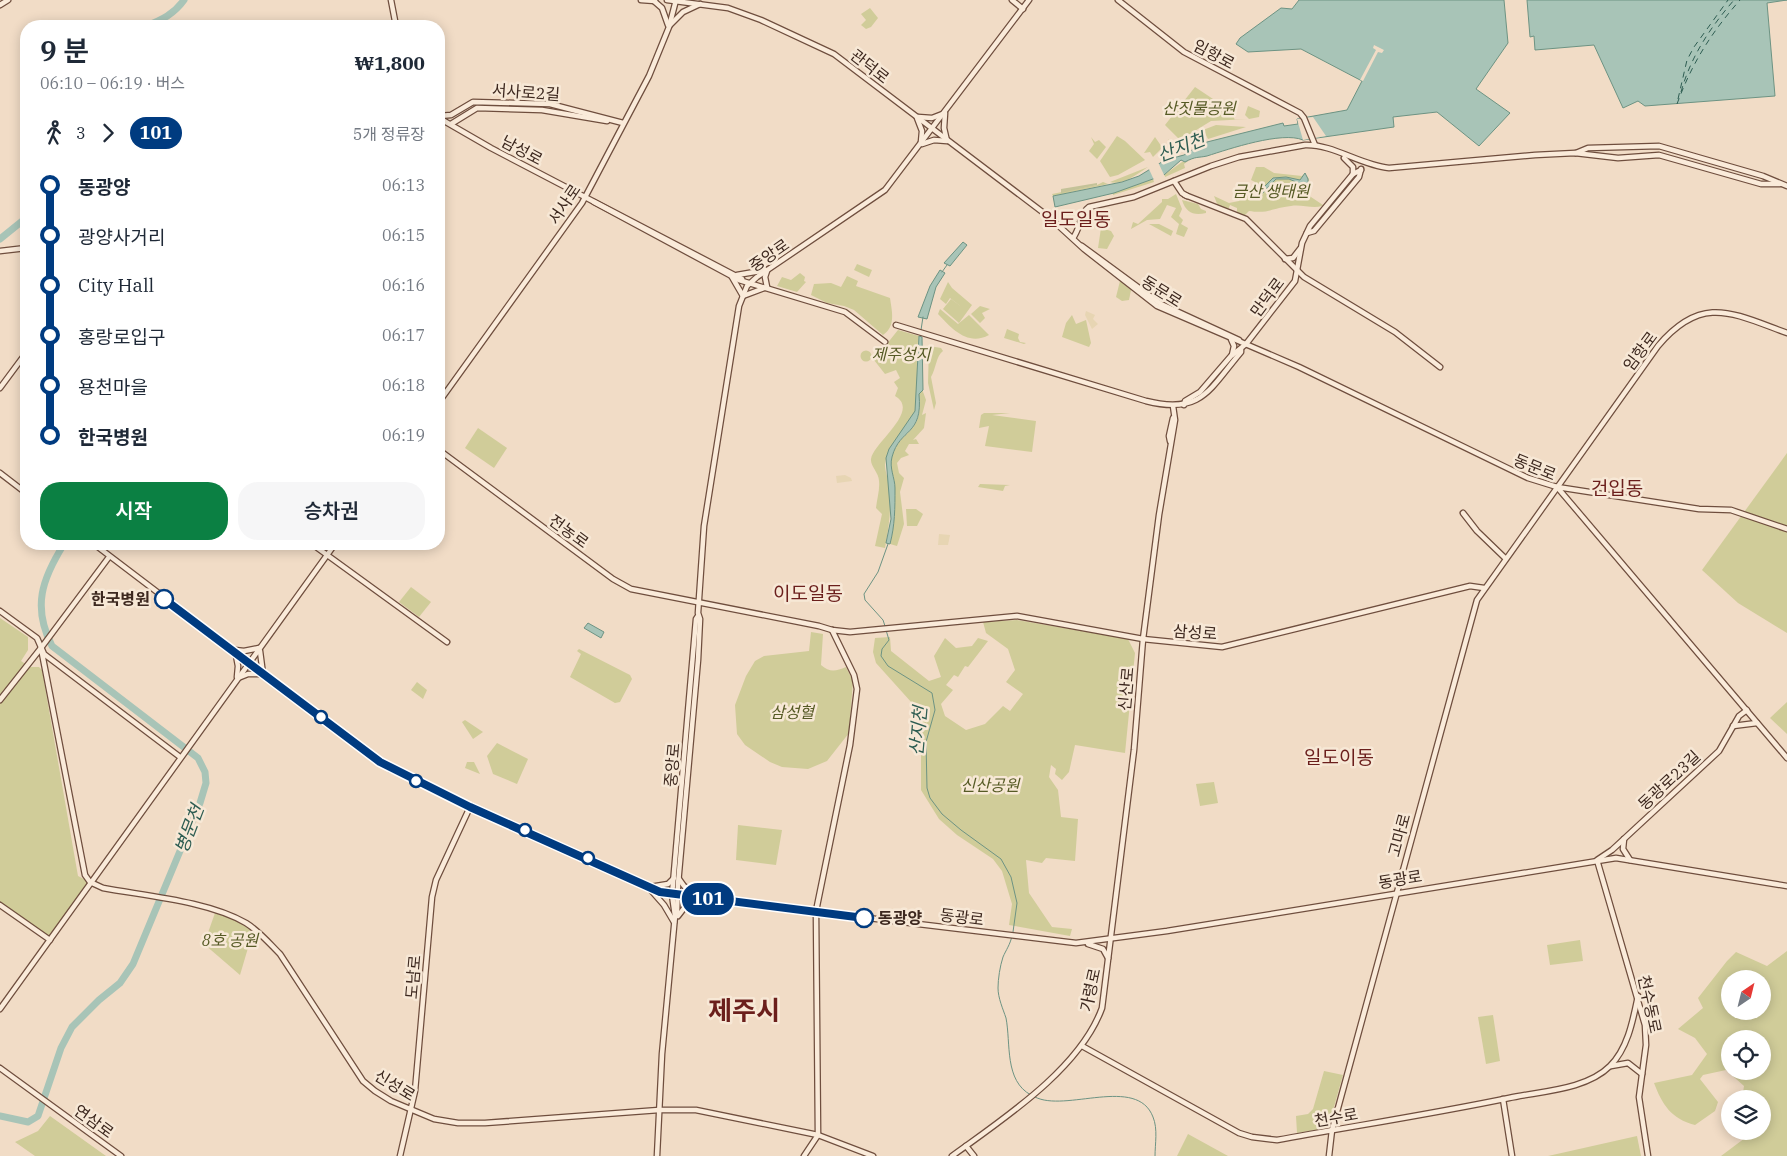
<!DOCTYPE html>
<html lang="ko">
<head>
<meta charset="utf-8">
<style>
	body { margin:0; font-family:"IBM Plex Serif","Noto Sans KR",serif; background:#f6f6f7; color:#1f2937; height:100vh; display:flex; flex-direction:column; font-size:19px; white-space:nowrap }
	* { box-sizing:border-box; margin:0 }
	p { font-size:16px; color:#747a83 }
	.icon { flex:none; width:28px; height:28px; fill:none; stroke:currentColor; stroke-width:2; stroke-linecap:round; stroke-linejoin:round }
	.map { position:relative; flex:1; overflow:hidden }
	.side { position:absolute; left:20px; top:20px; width:425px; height:530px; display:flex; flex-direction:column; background:#fff; border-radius:20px; box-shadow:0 2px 12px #0003 }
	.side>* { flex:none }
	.badge { padding:0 10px; border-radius:16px; font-size:18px; line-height:32px }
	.needle { width:32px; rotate:35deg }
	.fabs { position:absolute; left:1721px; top:970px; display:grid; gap:10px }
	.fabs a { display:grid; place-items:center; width:50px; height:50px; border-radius:50%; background:#fff; box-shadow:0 2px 12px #0003; font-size:25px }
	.map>.badge { position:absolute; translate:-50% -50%; box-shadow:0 0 0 2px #fff }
	.legs { display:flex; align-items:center; gap:8px; height:55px; padding:0 20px; font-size:16px }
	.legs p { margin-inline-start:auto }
	.summary { display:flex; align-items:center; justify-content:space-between; height:85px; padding:0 20px }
	h1 { font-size:28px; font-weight:600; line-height:38px }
	.action { display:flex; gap:10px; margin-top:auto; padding:10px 20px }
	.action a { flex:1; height:58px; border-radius:20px; background:#0b8043; color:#fff; font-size:20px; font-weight:600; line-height:58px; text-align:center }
	.action a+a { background:#f6f6f7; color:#1f2937 }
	ul { padding:0 20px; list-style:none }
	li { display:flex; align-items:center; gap:18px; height:50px; font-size:19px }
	li i { display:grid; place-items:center; width:8px; height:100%; margin:0 6px; background:currentColor }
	li i::after { content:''; width:12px; height:12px; margin:-6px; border:4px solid; border-radius:50%; background:#fff }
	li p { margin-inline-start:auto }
	li:first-child i { background:linear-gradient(#0000 50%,currentColor 0) }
	li:last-child i { background:linear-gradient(currentColor 50%,#0000 0) }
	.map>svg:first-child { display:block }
</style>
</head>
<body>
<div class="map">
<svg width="1787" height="1156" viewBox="0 0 1787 1156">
	<rect width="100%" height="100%" fill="#f1dcc6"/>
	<g fill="#e7d5b3">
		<polygon points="1086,311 1095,315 1093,319 1098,324 1092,329 1085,315"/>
		<polygon points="845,475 851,478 852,481 837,483 836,476"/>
		<polygon points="939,534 950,535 948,545 938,545"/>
	</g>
	<g fill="#d0cc99" fill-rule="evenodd">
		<polygon points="870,8 878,18 871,27 866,29 861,25 866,20 861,14"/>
		<polygon points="1195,87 1231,111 1235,120 1248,119 1211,121 1180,140 1165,125"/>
		<polygon points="1248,106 1260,111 1259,117 1249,119 1245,115"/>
		<polygon points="1216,125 1246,127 1208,139 1205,133 1200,134 1203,130"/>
		<polygon points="1117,136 1125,141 1145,160 1118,175 1110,177 1100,161"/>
		<polygon points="1091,137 1095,142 1099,140 1106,147 1097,159 1089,151 1094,144"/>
		<polygon points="1155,137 1164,150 1170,147 1168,139 1172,144 1170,149 1164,152 1161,149 1153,157 1150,152 1144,153"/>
		<polygon points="1188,161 1184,164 1185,168 1165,177 1164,175 1182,162"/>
		<path d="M1148,167C1138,173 1124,186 1110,182Z"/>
		<path d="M1256,167H1264L1274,173L1302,176L1305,173L1309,179L1308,195L1323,205L1322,206C1312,209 1301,204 1291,206C1272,208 1268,214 1249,211L1244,216L1237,213V208L1230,205L1228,210L1218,206L1214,196L1229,203L1239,201L1243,194L1249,196L1255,182L1251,180Z"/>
		<polygon points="1153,179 1154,182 1113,195 1113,193"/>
		<polygon points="1103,182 1108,184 1053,196 1052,194 1097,185"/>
		<polygon points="1176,194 1182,209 1179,216 1183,220 1181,224 1188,228 1184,237 1176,234 1179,224 1171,217 1176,208 1167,205 1160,219 1147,220 1131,229 1133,222 1138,224 1162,202 1162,199 1168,199"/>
		<path d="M1182,200L1198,204L1201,209L1206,211V213C1194,216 1186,213 1182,200Z"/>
		<polygon points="1149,224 1159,224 1173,231 1171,236"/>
		<polygon points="1101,228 1111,231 1114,236 1107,249 1098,248"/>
		<polygon points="857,264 872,270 869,277 854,270"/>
		<polygon points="800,273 805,277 804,281 806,282 797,292 777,286 782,277 791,280"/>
		<path d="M847,276L858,281L856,286L890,298C892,312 896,326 883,335L854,310L844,306L827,303L811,295L814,284L831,283L841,287Z"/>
		<polygon points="1120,281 1131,290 1129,300 1122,301 1116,297"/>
		<polygon points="948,282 952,288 972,305 959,323 943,309 951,299 963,308 950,298 946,304 940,299"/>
		<polygon points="980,306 990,309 982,313 985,318 980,323 971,314"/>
		<path d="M940,309L958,324L969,315L989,335C968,346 953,330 938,314Z"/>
		<polygon points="1072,315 1076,324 1086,320 1091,343 1089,347 1062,337 1066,323"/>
		<polygon points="1007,329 1019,334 1018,338 1020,342 1026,343 1024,344 1004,338"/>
		<path d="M898,330L919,336C914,359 920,388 916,409C912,428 888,440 885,465C885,471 888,478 889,484C892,506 889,527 885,548L875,546L882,514L876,508C877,499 880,489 879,481C879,473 870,466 871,459C874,442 921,411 895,396L898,388L894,382L900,378L896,370L885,374L874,360Z"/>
		<path d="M929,346L941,348L943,351C936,356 936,369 931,377L936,403L934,410L928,383Z"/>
		<circle cx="866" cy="356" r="5.5"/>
		<path d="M922,389L926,400L922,415L926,413L924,428L913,440L916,439L919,444H909L905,451L909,455L901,458L897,463L899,473L904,478L900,492L904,524L897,546L890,544C895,525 895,508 895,488C895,478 889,468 892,457C900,427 924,437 919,394Z"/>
		<polygon points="984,413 1010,413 992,415 1036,421 1032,452 985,446 989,426 979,428 981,415"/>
		<polygon points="478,428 507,448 494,468 465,448"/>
		<polygon points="1787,453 1787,633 1738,603 1702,570"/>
		<polygon points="980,484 1010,485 1005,486 1003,491 978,487"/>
		<polygon points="906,509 916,509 923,514 917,526 907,526"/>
		<polygon points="411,587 431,602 419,617 399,602"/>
		<polygon points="0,618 28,637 28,650 21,661 30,667 39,667 42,670 78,876 90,882 50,940 0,904"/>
		<polygon points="1017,620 1128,639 1135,653 1125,753 1075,745 1069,772 1062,780 1055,774 1056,769 1051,765 1049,777 1058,790 1061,817 1078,819 1075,861 1046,858 1042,863 1026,860 1029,893 1052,927 1072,929 1070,936 1009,925 1012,904 1002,871 993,859 957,835 939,819 921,790 921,733 912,703 876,663 873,652 875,638 890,637 891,651 929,681 941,677 934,656 945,638 956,648 972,646 978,638 988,641 968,667 965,666 958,677 954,675 946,685 953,690 941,704 945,716 966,730 985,724 1003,706 1010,711 1023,694 1006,682 1015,670 1008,649 986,633 983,622"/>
		<path d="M811,632L823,634L821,665C830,673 836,671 846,667L853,681L849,733L827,761L808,769L782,767L770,762L745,745L737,734L735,705L746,676L755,661L764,656L809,651Z"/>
		<polygon points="579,649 630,675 632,679 620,702 615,703 570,677 581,654 577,651"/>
		<polygon points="417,682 427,690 423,699 411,690"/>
		<polygon points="1787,702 1787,734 1770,718"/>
		<polygon points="465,720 483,732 473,739 462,722"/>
		<polygon points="497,743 528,759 517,784 493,774 487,756"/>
		<polygon points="467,762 474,762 480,774 465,768"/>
		<polygon points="1214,782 1218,803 1200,806 1196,784"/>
		<polygon points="738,825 782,830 776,865 736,860"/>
		<polygon points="215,913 233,919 253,931 240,975 204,944"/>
		<polygon points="1580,940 1583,961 1550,965 1547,945"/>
		<path d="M1787,951V1156H1721L1745,1138L1744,1131H1762V1099H1742L1744,1086L1726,1070L1703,1075L1700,1079L1718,1102L1715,1111L1695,1125C1671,1119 1662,1104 1654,1083L1692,1075L1707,1054L1695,1038L1678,1029L1703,1008L1698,998L1727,961L1736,952L1767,966ZM1730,979H1762V1011H1730ZM1730,1039H1762V1071H1730Z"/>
		<polygon points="1493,1015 1500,1061 1486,1064 1478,1017"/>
		<polygon points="1324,1071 1343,1075 1328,1128 1297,1133 1296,1116 1308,1114 1313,1109"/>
		<polygon points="50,1116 106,1156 35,1156 15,1142 38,1131"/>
		<polygon points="1188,1134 1228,1156 1177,1156"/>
		<polygon points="1637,1136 1641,1156 1548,1156"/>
	</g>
	<polygon fill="#c4c298" points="1097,183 1097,185 1061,193 1061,189"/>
	<g fill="#a8c4b7" stroke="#6d9383">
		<path d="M1299,0H1504L1508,43L1476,89L1510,113L1479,146L1437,112L1393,117L1394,127L1303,140C1282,131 1229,149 1207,156C1198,158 1196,156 1185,162L1181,160L1164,175L1114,193L1055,207L1053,196L1122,182L1139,176L1165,160L1184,155L1203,143L1283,123L1284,126L1298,124L1297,119L1347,110L1362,81L1301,49L1248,52L1236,44L1240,38L1281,8L1292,9Z"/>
		<polygon points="1527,0 1787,0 1767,3 1775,96 1645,106 1638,101 1623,108 1594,45 1535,50 1534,36 1530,37"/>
		<polygon points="1305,173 1308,179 1308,187 1289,179 1276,179 1257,199 1253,198 1273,178 1286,177 1300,180"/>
		<polygon points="963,242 967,245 950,266 944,263"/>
		<polygon points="940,270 945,273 936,287 927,319 918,317 930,286"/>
		<path d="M919,336L922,337L923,390L919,394C923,437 900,427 892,457C889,468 895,478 895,488C895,508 895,525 890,544L886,543L891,519L886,458L889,449L915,411Z"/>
		<polygon points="588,623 604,632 601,638 584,628"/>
	</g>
	<g fill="#f1dcc6">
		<polygon points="1374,45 1384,50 1382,53 1378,52 1363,81 1360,80 1376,50 1373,48"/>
		<polygon points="1313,117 1326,136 1303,140 1297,119"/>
		<polygon points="1158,162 1165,177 1154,180 1148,167"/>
	</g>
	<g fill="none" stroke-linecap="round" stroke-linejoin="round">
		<g stroke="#6d9383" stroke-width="1">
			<polyline points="942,272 947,265"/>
			<polyline points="921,330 923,317"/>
			<polyline points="885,626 883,620 865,600 864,594 878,572 888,544"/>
			<polyline points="886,630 889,640 882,649 881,656 888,666 932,693 935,710 926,742 927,788 930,798 942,814 961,830 1001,859 1011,877 1017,903 1013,932"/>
			<path d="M1012,936C1010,945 1006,950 1003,957C1000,966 998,979 998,988C998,998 1003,1009 1006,1018C1011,1043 1004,1081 1031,1095"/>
			<path d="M1035,1097C1065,1113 1137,1075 1153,1117C1158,1129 1155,1144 1155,1156"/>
		</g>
		<g stroke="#a8c4b7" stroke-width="7">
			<path d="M146,26C162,20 174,14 184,0"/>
			<polyline points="0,239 26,218"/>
			<path d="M0,1116L28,1122L38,1116L61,1048L72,1027L99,1000L120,983L133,964L200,803L206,783L205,772L198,758L52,646C32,607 42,579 64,544"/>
		</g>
		<g stroke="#2e5d52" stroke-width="1" stroke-dasharray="6 5" stroke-linecap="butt">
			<path d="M1681,92C1691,56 1710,28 1734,0"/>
			<polyline points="1678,99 1687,60 1694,47 1728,0"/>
			<path d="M1677,104C1692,63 1711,33 1740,0"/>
		</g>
		<defs>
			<g id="secondary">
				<polyline points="391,0 396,26"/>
				<polyline points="641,0 655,1"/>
				<polyline points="667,0 728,8 761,20 834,54 1049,217 1084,249 1157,306 1299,367 1528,478 1557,487 1596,493 1699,509 1731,510 1787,529"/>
				<polyline points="1012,0 1023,9"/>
				<polyline points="1118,0 1184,52 1300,113 1304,118 1315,145"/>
				<polyline points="654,1 662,8 668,25"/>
				<polyline points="0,5 8,0"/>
				<polyline points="670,25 683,12 700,4"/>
				<polyline points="439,116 451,115 473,102 514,103 550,104 623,123"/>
				<polyline points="918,117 932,118 945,113 944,128 947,141 934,140 922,144"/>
				<polyline points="439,118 491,148 742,279"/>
				<polyline points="917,118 922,131 921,142"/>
				<polyline points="451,124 477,108 542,110 607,121"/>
				<polyline points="1576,153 1588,148 1659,146 1763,176 1787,186"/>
				<polyline points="1344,158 1353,167 1353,174"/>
				<polyline points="1174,181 1182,193 1187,196"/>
				<polyline points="1185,195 1246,219 1304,277 1395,332 1440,367"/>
				<polyline points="594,202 739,280 845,312 885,342"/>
				<polyline points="1307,233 1314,231 1359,177 1361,169"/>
				<path d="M1073,238C1080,229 1081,212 1089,207L1134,197L1211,166L1239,157L1305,145C1333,144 1360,165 1389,168L1535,155L1575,153L1618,158L1659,155L1761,184H1780"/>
				<polyline points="1082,246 1161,304 1239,340"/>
				<polyline points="0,251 26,248"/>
				<polyline points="1285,259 1293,258 1300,249"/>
				<polyline points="737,275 766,270"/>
				<polyline points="732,277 743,296 767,287 765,277 767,271"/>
				<path d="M896,325L1146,401C1201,415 1209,390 1241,352V349"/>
				<polyline points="1231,339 1234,346 1232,355"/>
				<polyline points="0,388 26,353"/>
				<polyline points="439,402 582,203 649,76 669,27 676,0"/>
				<polyline points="1184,405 1185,401 1200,392 1231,356 1246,344 1295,281 1302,243 1310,226 1353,174 1361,170"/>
				<polyline points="1170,441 1169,436 1173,418"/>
				<polyline points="439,450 613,579 631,589 819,626 832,630 850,632 1017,616 1143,639 1222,647 1470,586 1484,588"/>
				<polyline points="0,473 26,493"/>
				<polyline points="1557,487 1787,758"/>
				<polyline points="1463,513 1477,531 1505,558"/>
				<polyline points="94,544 390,769 648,887 668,894 1076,943 1167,931 1616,858 1787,886"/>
				<polyline points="312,544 447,642"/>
				<path d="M109,557L41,648L85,875L90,882L103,888C146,896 208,901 246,923C259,931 269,943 280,954L363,1081L375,1091L391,1101L434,1119L458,1123H485L659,1110H696L818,1135L873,1156"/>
				<polyline points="0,611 37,638 44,654 180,757"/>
				<polyline points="237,677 238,666 235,650 244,651 259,648"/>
				<polyline points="238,678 248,674 263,674 260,651"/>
				<polyline points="0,700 41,648"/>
				<polyline points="1733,726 1757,723"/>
				<polyline points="1624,839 1623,849 1630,860"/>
				<polyline points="679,879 684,886 699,896"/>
				<polyline points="650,887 668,884 674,878"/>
				<polyline points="649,888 664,905 674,922"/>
				<polyline points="0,905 50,940"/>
				<polyline points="675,916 672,895 696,619 698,616"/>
				<polyline points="678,916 688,903 701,899"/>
				<polyline points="1088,944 1103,949 1108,958"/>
				<polyline points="0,1009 335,544"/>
				<path d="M1082,1046L1239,1133L1252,1137L1277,1140C1354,1126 1432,1114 1509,1098C1541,1091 1586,1090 1610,1066C1628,1048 1633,1020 1638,996"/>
				<polyline points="1611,1066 1628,1063 1642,1074"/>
				<polyline points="0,1068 121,1156"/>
				<polyline points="1503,1099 1512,1156"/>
				<polyline points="966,1146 974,1156"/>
				<polyline points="400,1156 415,1091 432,897 436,880 470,807"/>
				<polyline points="657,1156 662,1054 675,916 677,912 678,884 698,660 700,619 698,613 704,526 739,306 747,286 757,277 885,190 1029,0"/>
				<polyline points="804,1156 818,1135 816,911 850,745 857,689 854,675 832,630"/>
				<path d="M952,1156C1003,1119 1080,1069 1102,1008L1134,750L1143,639L1159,515L1175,420L1173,406"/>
				<path d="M1329,1156L1332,1130L1477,600L1658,346C1702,294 1732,313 1787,333"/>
				<polyline points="1648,1156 1639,1097 1646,1045 1645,1025 1597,860 1612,850 1719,751 1739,716 1747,710"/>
			</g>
		</defs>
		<use href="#secondary" stroke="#6f4e3e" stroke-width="7"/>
		<use href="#secondary" stroke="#faebda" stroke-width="4.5"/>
	</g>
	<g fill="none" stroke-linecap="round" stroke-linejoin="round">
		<defs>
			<polyline id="line-1" points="164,599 380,762 470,807 660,892 864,918"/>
		</defs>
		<use href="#line-1" stroke="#fff" stroke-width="11"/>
		<use href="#line-1" stroke="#003b80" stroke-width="8"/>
	</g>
	<g fill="#fff" stroke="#003b80" stroke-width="2.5">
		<circle cx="164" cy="599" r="9"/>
		<circle cx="321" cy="717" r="6"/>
		<circle cx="416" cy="781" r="6"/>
		<circle cx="525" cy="830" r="6"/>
		<circle cx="588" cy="858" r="6"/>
		<circle cx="864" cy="918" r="9"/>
	</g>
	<g text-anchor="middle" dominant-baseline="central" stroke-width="5" stroke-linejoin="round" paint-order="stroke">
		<g font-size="16" fill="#3d281f" stroke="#f7e8d6">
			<text transform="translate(1214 54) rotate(28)">임항로</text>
			<text transform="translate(870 66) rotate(38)">관덕로</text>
			<text transform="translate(526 92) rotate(4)">서사로2길</text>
			<text transform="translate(522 150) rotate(28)">남성로</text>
			<text transform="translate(564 204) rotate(-56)">서사로</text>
			<text transform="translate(769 255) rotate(-35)">중앙로</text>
			<text transform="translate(1162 291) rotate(32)">동문로</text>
			<text transform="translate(1267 297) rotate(-53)">만덕로</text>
			<text transform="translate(1640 351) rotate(-53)">임항로</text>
			<text transform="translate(1535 467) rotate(22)">동문로</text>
			<text transform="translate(569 531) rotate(36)">전농로</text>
			<text transform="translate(1195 632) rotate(4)">삼성로</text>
			<text transform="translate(1126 689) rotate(-85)">신산로</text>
			<text transform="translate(672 765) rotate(-85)">중앙로</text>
			<text transform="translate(1669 780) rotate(-43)">동광로23길</text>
			<text transform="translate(1399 835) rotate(-75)">고마로</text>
			<text transform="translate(1400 879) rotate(-9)">동광로</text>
			<text transform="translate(962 917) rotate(7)">동광로</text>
			<text transform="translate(413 977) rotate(-85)">도남로</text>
			<text transform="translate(1090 990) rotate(-78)">가령로</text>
			<text transform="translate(1650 1004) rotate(78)">천수동로</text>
			<text transform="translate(395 1085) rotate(31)">신성로</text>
			<text transform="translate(1336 1117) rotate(-10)">천수로</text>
			<text transform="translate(94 1121) rotate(36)">연삼로</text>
		</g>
		<g font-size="16" font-style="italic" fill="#565a25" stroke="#f7e8d6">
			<text x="1199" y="108">산짓물공원</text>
			<text x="1271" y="191">금산 생태원</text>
			<text x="901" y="354">제주성지</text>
			<text x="792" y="712">삼성혈</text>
			<text x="990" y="785">신산공원</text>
			<text x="230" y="940">8호 공원</text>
		</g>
		<g font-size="16" font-weight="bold" fill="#3d281f" stroke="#f7e8d6" text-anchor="end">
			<text x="150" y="599">한국병원</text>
			<text x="878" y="918" text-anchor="start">동광양</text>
		</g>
		<g font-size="18" font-style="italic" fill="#2e5d52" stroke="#f7e8d6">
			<text transform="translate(1181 147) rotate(-21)">산지천</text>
			<text transform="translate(918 731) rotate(-85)">산지천</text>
			<text transform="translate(189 829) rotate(-69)">병문천</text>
		</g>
		<g font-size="19" fill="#6b1f1c" stroke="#f7e8d6">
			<text x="1076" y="219">일도일동</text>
			<text x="1617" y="488">건입동</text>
			<text x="808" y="593">이도일동</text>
			<text x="1339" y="757">일도이동</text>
		</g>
		<g font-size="26" font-weight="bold" fill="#6b1f1c" stroke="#f7e8d6">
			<text x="744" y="1010">제주시</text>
		</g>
	</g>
</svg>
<div class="fabs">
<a><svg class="needle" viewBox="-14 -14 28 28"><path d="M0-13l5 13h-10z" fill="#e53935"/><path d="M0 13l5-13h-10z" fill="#747a83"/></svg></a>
<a><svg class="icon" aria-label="locate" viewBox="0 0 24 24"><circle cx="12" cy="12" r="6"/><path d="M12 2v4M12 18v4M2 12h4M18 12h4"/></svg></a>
<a><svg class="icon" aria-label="layers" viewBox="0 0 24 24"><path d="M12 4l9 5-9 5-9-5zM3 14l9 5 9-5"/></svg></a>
</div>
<b class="badge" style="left:708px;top:899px;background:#003b80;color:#fff">101</b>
<section class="side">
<div class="summary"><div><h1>9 분</h1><p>06:10 – 06:19 · 버스</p></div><b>₩1,800</b></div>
<div class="legs"><svg class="icon" aria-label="walk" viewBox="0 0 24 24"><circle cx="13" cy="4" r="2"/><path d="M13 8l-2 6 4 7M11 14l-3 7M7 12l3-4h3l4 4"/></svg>3<svg class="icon" aria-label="forward" viewBox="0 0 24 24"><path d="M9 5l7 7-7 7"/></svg><b class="badge" style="background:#003b80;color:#fff">101</b><p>5개 정류장</p></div>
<ul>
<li><i style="color:#003b80"></i><b>동광양</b><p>06:13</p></li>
<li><i style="color:#003b80"></i><span>광양사거리</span><p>06:15</p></li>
<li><i style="color:#003b80"></i><span>City Hall</span><p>06:16</p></li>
<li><i style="color:#003b80"></i><span>홍랑로입구</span><p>06:17</p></li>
<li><i style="color:#003b80"></i><span>용천마을</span><p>06:18</p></li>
<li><i style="color:#003b80"></i><b>한국병원</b><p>06:19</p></li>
</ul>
<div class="action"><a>시작</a><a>승차권</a></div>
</section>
</div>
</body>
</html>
